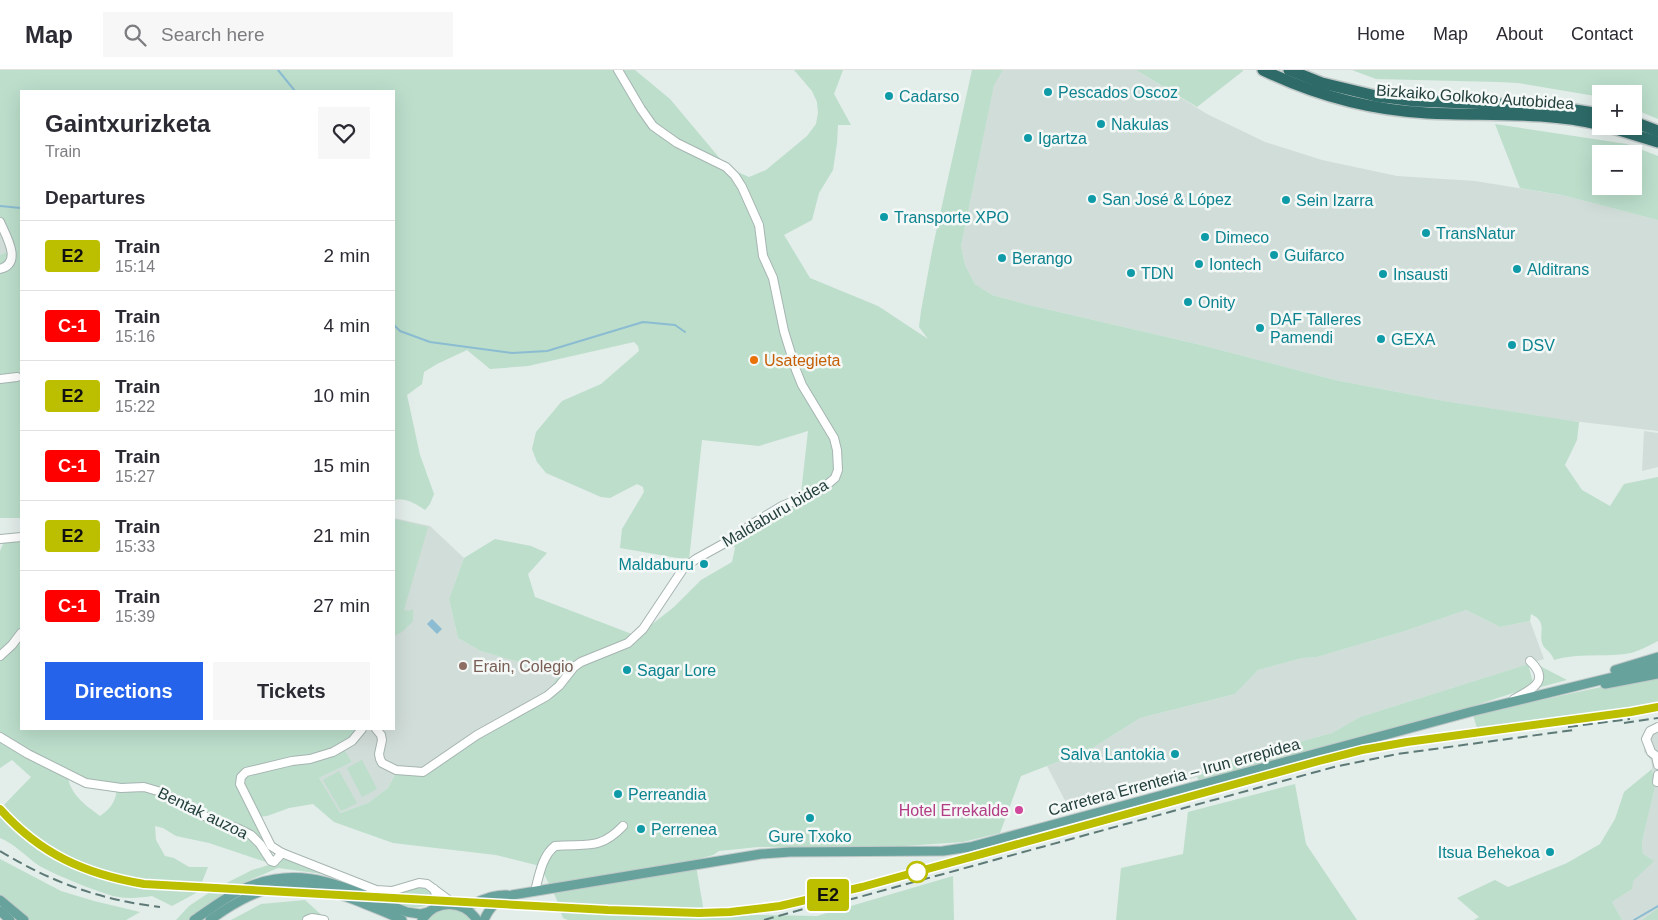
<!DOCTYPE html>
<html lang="en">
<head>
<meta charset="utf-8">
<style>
	body { margin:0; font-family:Helvetica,sans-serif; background:#f7f7f7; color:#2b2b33; height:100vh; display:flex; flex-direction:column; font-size:19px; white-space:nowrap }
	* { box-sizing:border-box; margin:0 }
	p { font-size:16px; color:#7c7c81 }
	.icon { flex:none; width:28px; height:28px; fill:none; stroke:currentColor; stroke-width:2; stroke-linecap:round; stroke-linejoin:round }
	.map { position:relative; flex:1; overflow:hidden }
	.details { position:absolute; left:20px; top:20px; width:375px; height:640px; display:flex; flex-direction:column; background:#fff; border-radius:0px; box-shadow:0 5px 20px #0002 }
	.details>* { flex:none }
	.badge { padding:0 10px; border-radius:4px; font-size:18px; line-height:32px }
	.fabs { position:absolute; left:1592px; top:15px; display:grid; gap:10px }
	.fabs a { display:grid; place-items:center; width:50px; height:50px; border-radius:0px; background:#fff; box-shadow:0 5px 20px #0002; font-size:25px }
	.map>.badge { position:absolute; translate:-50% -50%; box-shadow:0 0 0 2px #fff }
	h2 { padding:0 25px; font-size:19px; line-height:45px }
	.round { display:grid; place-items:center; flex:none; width:52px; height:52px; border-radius:0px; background:#f7f7f7 }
	.head { display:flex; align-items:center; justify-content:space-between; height:85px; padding:0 25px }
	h1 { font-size:24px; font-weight:800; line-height:38px }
	.cta { display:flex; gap:10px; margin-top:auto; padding:10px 25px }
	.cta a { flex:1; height:58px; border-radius:0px; background:#2563eb; color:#fff; font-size:20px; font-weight:800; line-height:58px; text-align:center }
	.cta a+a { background:#f7f7f7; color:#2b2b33 }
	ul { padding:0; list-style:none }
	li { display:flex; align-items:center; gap:15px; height:70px; padding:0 25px; border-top:1px solid #e1e1e2 }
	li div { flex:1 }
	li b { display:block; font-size:19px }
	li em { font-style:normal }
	li .badge { min-width:55px; font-weight:700; text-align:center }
	header { display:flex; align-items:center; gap:30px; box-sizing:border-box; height:70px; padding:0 25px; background:#fff; border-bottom:1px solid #e1e1e2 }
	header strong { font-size:24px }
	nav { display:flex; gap:28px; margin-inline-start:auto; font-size:18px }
	.search { width:350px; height:45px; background:#f7f7f7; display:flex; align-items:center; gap:12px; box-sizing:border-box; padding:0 18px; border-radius:0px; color:#7c7c81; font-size:19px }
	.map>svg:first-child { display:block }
</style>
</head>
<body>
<header>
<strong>Map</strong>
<div class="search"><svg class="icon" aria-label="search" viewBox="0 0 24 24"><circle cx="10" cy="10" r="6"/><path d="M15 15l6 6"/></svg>Search here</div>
<nav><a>Home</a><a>Map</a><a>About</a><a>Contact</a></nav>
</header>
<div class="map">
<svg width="1658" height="850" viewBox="0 0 1658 850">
	<rect width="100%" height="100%" fill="#e3edea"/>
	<g fill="#d1ddd9">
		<polygon points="1003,0 1136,0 1207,44 1265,72 1322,90 1397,106 1475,111 1562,125 1658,150 1658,361 1564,350 1444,331 1335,310 1201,275 1029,235 992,225 975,214 965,195 961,176 994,14"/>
		<polygon points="0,158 9,181 0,185"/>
		<polygon points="1644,361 1658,363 1658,397 1642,401"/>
		<polygon points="394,448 430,456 464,488 449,529 458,568 481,581 561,604 549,619 423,700 395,703 388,718 368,733 339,743 319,708 352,692 343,680 365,659 394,659"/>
		<polygon points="1466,540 1500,557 1530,551 1544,589 1360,647 1332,663 1221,693 1197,707 1071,742 1047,696 1091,679 1140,648 1235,624 1258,600 1302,588 1317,587 1405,561"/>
		<polygon points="1658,653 1658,838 1642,850 1622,850 1612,832 1632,819 1632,811 1653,791 1643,784 1642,772 1655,717 1651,690 1644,682 1644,662 1654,654"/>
		<polygon points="0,734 29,764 47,777 78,795 118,808 148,812 182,812 181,819 157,819 104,809 65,793 41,779 19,762 0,744"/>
	</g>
	<g fill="#bcdecb" fill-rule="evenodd">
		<path d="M0,0H635L670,29L722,91L733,100L749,107L766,100L807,66L816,54L818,43L817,32L812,21L794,0H843L834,24L851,55H838L837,73L833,100L819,123L812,150L784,165L810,208L878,236L928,269L919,257L921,241L933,176L972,0H1003L994,15L961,176L965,195L975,214L992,225L1029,235L1201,275L1335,310L1444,331L1579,352L1577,370L1565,395L1582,420L1610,436L1624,414L1658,407V571C1648,576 1636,583 1625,584C1601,587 1577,583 1554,590C1552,584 1548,581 1544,577C1536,565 1550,553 1531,544L1530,551L1500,557L1466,540L1405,561L1317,587L1302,588L1258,600L1235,624L1140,648L1091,679L1021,706L1000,763L963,772L889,777H758L719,781L713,785L695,790L705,848L757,845L817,846L953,806L954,850H568L563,848L556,828L540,796L496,785L393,773L334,752L313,734L289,738L267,746L257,747L261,768L272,794L285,788L323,804L278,798L252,809L229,822L188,850H176L189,836L213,820L252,800L272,794L209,773L176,766L163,758L155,756L156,770L165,786L174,788L189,797H208L198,822L172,836L152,826C140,828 125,829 113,826C93,820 55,805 38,795C25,786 15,774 0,768V744C13,756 26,769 41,779C79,804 137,821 181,818V812C170,812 158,813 146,812C89,806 40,780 2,737L31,707L12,690L0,698V481L4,472L21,470V659H365L359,671L344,680L352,692L319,708L340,743L368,733L388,718L395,704L403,699L423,700L549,619L560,604L481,581L458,568L449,529L464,488L495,469L531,476L547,483L528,504L535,527L637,566L674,537L701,510L732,492L735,478L731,471L760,449L800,432L808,361L759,376L702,370L689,490L620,478L622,459L644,422L643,417L637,414L610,428L601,427L546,403L537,392L532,379L536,362L562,331L601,314L639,281L638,276L634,272L528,296L490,299L467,280L437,294L424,302L422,314L407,325L420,385L434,424L430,434L425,440C416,434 405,427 394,430V21H21V448H0V185L9,181L0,158ZM67,702L90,711L118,716C115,731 113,737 100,746C84,734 69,724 67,702Z"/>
		<polygon points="1136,0 1242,0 1243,1 1197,37"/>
		<polygon points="1352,0 1658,0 1658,49 1634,39 1634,24 1601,24 1601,27 1518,13 1499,12 1376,9"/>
		<path d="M1495,54L1627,74L1658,86V150L1562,125L1520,118ZM1601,84H1634V116H1601Z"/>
		<polygon points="394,449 428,457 404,540 409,541 413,539 413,551 402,562 394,566"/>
		<polygon points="1528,594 1534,616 1428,651 1199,711 1197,707 1221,693 1332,663 1360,647"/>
		<polygon points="1540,596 1567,610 1537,618 1542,603"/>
		<polygon points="1658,608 1658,634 1477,658 1473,645 1615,614"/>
		<polygon points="362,690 377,719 362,727 347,698"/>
		<polygon points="1652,699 1655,717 1642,772 1643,784 1654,791 1633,811 1632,819 1612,832 1622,850 1474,850 1479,847 1457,828 1495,810 1508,817 1567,793 1600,774 1615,749 1624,722"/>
		<polygon points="339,701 357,733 341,741 323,710"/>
		<polygon points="1295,714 1306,774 1357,850 1116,850 1121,798 1183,784 1188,742"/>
		<polygon points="0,789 61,821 94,831 140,842 126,850 30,850 0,824"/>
		<path d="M422,816C437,820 437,835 420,837C405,839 389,829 376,824H393Z"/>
		<polygon points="305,830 327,850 231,850 261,834"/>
		<path d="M452,838L462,841L472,850H426C435,842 441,839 452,838Z"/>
		<polygon points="1658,838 1658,850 1642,850"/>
	</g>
	<polygon fill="#8bbcd2" points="432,549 442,559 437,564 427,554"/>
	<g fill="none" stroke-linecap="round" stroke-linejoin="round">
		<g stroke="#8bbcd2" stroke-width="2">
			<polyline points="278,0 295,21"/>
			<polyline points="0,136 21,138"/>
			<polyline points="394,255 400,261 430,272 512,283 547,281 643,252 675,255 685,262"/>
			<polyline points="1634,850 1658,836"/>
		</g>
		<defs>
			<g id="minor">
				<path d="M0,152C6,166 23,193 0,199"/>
				<polyline points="0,309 17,307"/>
				<polyline points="0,469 21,467"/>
				<polyline points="0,586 12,575 21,563"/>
				<path d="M1514,629C1532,619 1551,611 1530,591"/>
				<polyline points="1658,657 1650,661 1646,669 1651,682 1656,686 1658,695"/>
				<polyline points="362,659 352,671 333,682 310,689 292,691 246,702 241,707 240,714 271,776 282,783 376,820 392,821 419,813 427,814 454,834"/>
				<polyline points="376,659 381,665 382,670 379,684 380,689 382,693 396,700 423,702 477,665 547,626 559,616 574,597 581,592 628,573 643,559 683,499 696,489 734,468 752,454 782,436 822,419 835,408 838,400 837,380 834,368 802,315 796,300 784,261 773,208 763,186 759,155 742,117 735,106 726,97 677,73 653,56 641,39 618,0"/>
				<polyline points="0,667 28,684 86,713 121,718 144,717 161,722 202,745 239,759 251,765 260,774 271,791 274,792 282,783"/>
				<polyline points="1657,712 1658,705"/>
				<path d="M535,821C539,806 542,786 555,776C586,773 599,781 623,756"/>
				<path d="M431,840C436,833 438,827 434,819"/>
				<polyline points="307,850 312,848 324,850"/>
			</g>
			<g id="major">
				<polyline points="1615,600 1658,587"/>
				<polyline points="1605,614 1658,604"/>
				<polyline points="0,830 24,850"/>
				<path d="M462,837C478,833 491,824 507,825"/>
				<polyline points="0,841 10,850"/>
				<path d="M194,850C209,840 223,829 239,821C302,789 349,821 407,842L420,844L428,842"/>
				<path d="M210,850C266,810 296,807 360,832C374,838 389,843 402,850"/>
				<path d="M422,850C436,829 463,830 477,850"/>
				<path d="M484,850C490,836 498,830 512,825L761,784L790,782L943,781L970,777L1470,642L1658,596"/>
			</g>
			<g id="highway">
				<path d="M1263,0C1315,25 1370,40 1427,43C1485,46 1545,41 1601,55"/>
				<polyline points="1289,0 1322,13 1376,26 1415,31 1548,36 1601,44"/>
				<polyline points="1634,52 1658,61"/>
				<polyline points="1606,56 1658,72"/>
			</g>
		</defs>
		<use href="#minor" stroke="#a6b5b2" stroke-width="10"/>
		<use href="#major" stroke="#c1c9c8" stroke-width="11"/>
		<use href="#highway" stroke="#c1c9c8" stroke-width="14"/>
		<use href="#minor" stroke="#fff" stroke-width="8"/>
		<use href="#major" stroke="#68a29d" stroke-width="9"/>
		<use href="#highway" stroke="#2e6b68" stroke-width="11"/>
		<g stroke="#5d7a77" stroke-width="2" stroke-dasharray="10 5" stroke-linecap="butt">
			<polyline points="1624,653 1658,648"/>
			<polyline points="1568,657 1630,649"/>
			<path d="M0,739C51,796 104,811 179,816"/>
			<path d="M0,781C51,812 100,830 160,837"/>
			<polyline points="819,838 1334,697 1397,684 1574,660"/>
			<polyline points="608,840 699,843 731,842 791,834 863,817 1350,683 1407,672 1658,637"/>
			<polyline points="764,850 825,833"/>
		</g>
	</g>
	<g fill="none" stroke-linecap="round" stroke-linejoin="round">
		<defs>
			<path id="line" d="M0,739C40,784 85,804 144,814L608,840L699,843L730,842L780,836L862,817L1319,691L1362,680L1407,672L1631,642L1658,637"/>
		</defs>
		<use href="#line" stroke="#fff" stroke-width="11"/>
		<use href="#line" stroke="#bcbe00" stroke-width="8"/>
	</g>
	<g fill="#0f9aa8" stroke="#f4f9f7" stroke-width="2">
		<circle cx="1048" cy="22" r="5"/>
		<circle cx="889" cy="26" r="5"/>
		<circle cx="1101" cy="54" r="5"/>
		<circle cx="1028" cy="68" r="5"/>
		<circle cx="1092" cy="129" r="5"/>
		<circle cx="1286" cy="130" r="5"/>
		<circle cx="884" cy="147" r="5"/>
		<circle cx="1426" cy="163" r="5"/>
		<circle cx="1205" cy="167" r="5"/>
		<circle cx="1274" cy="185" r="5"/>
		<circle cx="1002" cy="188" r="5"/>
		<circle cx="1199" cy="194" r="5"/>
		<circle cx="1517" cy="199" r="5"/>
		<circle cx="1131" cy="203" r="5"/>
		<circle cx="1383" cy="204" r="5"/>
		<circle cx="1188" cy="232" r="5"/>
		<circle cx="1260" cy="258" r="5"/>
		<circle cx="1381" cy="269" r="5"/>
		<circle cx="1512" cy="275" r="5"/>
		<circle cx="704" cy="494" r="5"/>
		<circle cx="627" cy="600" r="5"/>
		<circle cx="1175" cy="684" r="5"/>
		<circle cx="618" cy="724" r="5"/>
		<circle cx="810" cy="748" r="5"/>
		<circle cx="641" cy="759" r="5"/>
		<circle cx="1550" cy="782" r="5"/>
	</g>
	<circle fill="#e8710a" stroke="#f4f9f7" stroke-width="2" cx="754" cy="290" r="5"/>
	<circle fill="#8d6e63" stroke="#f4f9f7" stroke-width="2" cx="463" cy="596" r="5"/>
	<circle fill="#d1479c" stroke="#f4f9f7" stroke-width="2" cx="1019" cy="740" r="5"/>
	<circle fill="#fff" stroke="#bcbe00" stroke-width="2.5" cx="917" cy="802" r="10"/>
	<g text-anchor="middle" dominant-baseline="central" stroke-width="5" stroke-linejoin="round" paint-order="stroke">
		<g font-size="16" fill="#0d838f" stroke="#f4f9f7" text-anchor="start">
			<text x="1058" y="22">Pescados Oscoz</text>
			<text x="899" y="26">Cadarso</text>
			<text x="1111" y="54">Nakulas</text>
			<text x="1038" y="68">Igartza</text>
			<text x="1102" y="129">San José &amp; López</text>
			<text x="1296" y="130">Sein Izarra</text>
			<text x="894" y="147">Transporte XPO</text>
			<text x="1436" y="163">TransNatur</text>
			<text x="1215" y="167">Dimeco</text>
			<text x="1284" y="185">Guifarco</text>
			<text x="1012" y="188">Berango</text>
			<text x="1209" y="194">Iontech</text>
			<text x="1527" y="199">Alditrans</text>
			<text x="1141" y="203">TDN</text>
			<text x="1393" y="204">Insausti</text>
			<text x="1198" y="232">Onity</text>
			<text x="1270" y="249">DAF Talleres<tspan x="1270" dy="18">Pamendi</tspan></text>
			<text x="1391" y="269">GEXA</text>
			<text x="1522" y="275">DSV</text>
			<text x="694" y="494" text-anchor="end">Maldaburu</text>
			<text x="637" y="600">Sagar Lore</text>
			<text x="1165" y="684" text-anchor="end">Salva Lantokia</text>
			<text x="628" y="724">Perreandia</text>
			<text x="651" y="759">Perrenea</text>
			<text x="810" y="766" text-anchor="middle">Gure Txoko</text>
			<text x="1540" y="782" text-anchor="end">Itsua Behekoa</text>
		</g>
		<g font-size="16" fill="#233f3c" stroke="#f4f9f7">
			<text transform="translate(1475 27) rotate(4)">Bizkaiko Golkoko Autobidea</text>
			<text transform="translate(775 443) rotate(-30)">Maldaburu bidea</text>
			<text transform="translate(1174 707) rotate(-15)">Carretera Errenteria – Irun errepidea</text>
			<text transform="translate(203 743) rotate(26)">Bentak auzoa</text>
		</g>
		<g font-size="16" fill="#c56008" stroke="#f4f9f7" text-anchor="start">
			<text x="764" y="290">Usategieta</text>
		</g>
		<g font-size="16" fill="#785e54" stroke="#f4f9f7" text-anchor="start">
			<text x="473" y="596">Erain, Colegio</text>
		</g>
		<g font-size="16" fill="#b23c85" stroke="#f4f9f7" text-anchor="end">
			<text x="1009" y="740">Hotel Errekalde</text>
		</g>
	</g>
</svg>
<div class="fabs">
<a>+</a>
<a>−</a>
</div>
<b class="badge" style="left:828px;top:825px;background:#bcbe00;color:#111">E2</b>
<section class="details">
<div class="head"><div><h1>Gaintxurizketa</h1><p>Train</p></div><a class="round"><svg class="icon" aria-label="heart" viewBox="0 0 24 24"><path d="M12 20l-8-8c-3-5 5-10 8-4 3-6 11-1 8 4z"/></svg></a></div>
<h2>Departures</h2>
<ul>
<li><span class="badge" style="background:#bcbe00;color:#111">E2</span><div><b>Train</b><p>15:14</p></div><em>2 min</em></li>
<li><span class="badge" style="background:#f00;color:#fff">C-1</span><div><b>Train</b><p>15:16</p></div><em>4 min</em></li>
<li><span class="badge" style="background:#bcbe00;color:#111">E2</span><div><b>Train</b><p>15:22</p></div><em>10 min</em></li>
<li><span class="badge" style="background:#f00;color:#fff">C-1</span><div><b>Train</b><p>15:27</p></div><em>15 min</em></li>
<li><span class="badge" style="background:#bcbe00;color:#111">E2</span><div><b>Train</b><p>15:33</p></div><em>21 min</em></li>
<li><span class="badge" style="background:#f00;color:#fff">C-1</span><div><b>Train</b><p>15:39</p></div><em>27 min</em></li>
</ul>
<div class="cta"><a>Directions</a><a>Tickets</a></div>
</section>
</div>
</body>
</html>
